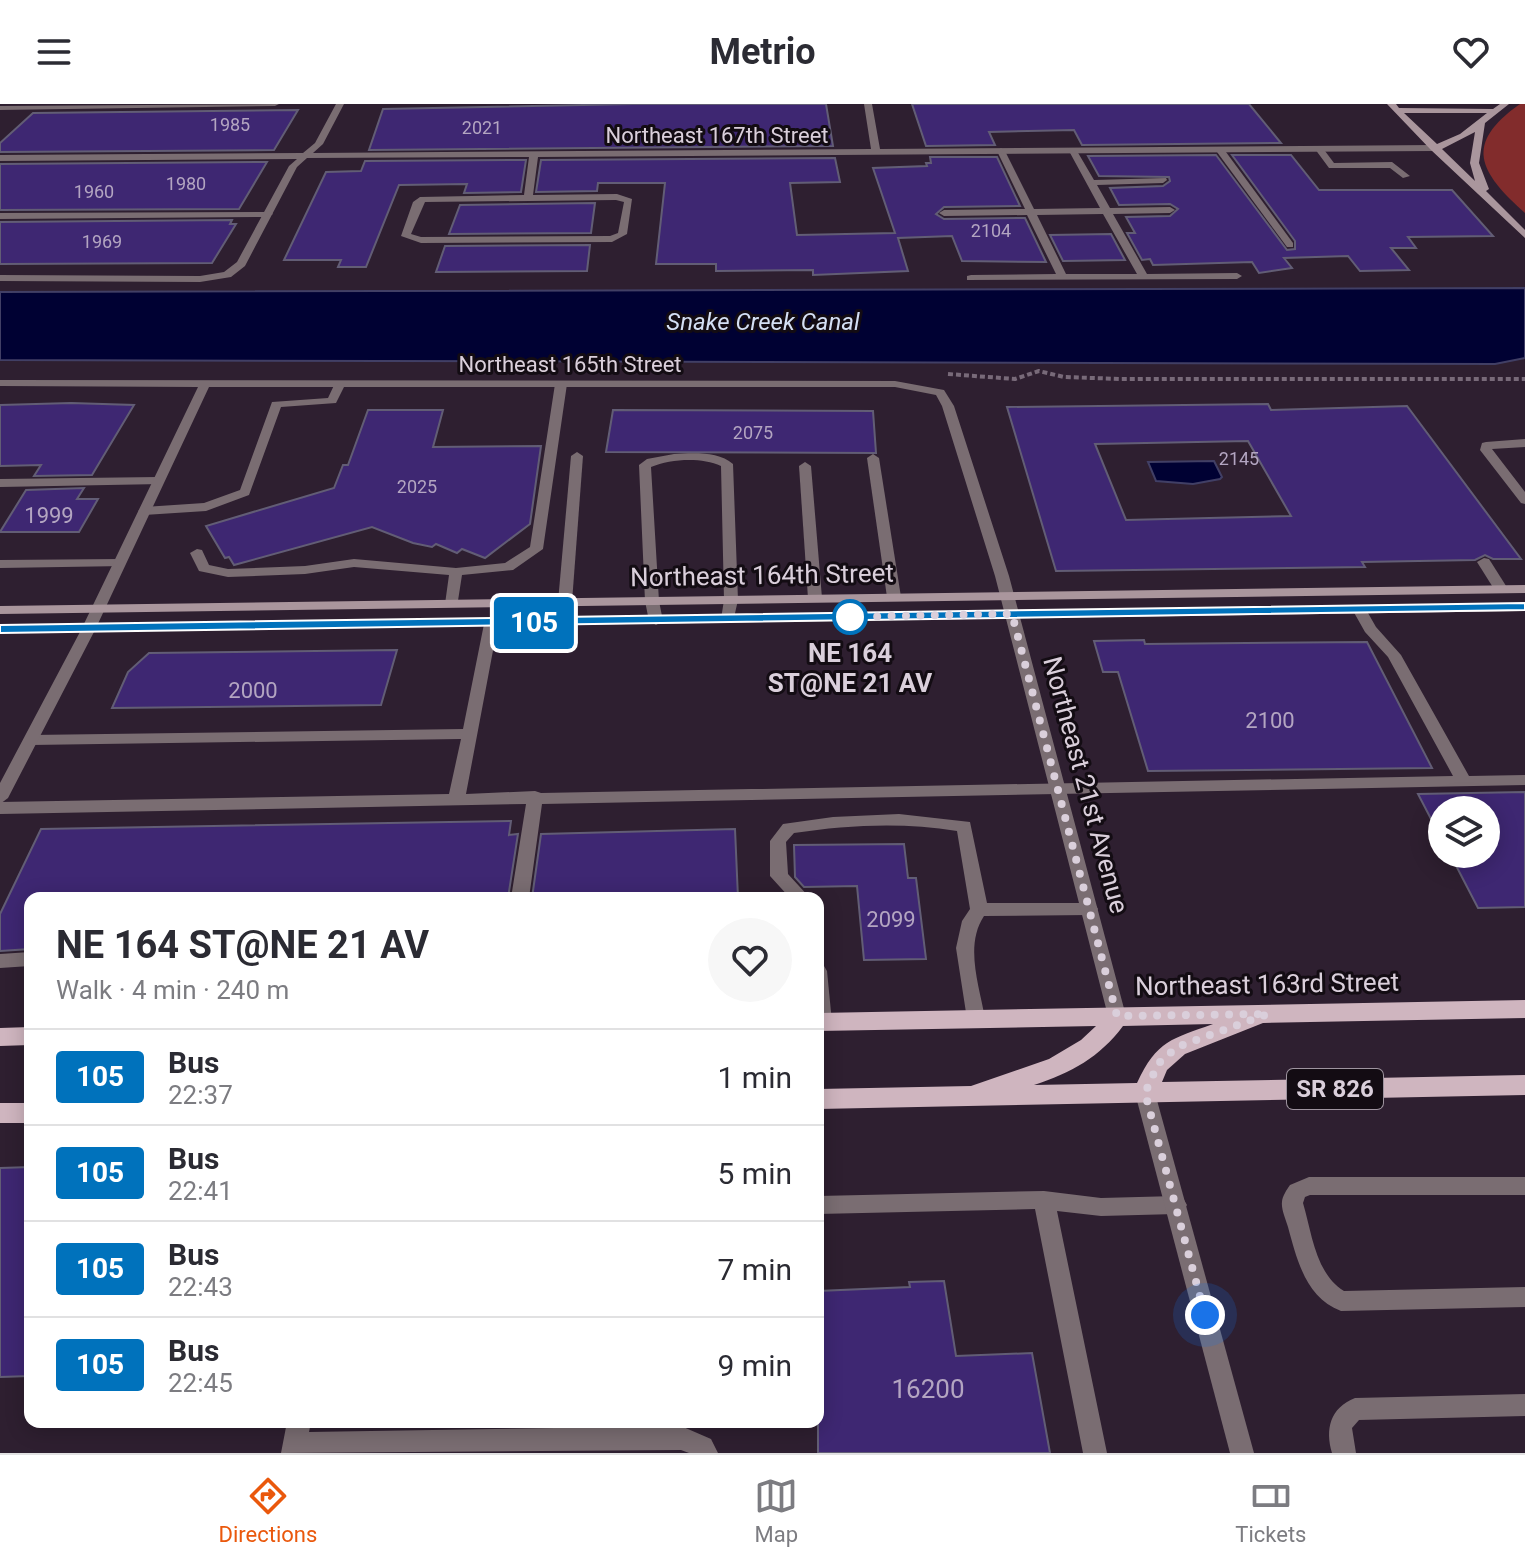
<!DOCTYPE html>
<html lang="en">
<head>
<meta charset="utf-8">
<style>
	body { margin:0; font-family:Roboto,sans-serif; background:#f7f7f7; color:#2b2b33; height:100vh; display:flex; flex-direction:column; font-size:30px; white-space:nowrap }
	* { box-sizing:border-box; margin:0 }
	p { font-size:26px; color:#7c7c81 }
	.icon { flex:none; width:44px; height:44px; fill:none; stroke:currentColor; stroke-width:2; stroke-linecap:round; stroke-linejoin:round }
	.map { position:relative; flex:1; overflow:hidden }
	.sheet { position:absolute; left:24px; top:788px; width:800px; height:536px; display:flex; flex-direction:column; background:#fff; border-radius:16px; box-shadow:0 4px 20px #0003 }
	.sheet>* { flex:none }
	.badge { padding:0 16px; border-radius:6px; font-size:28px; line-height:52px }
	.buttons { position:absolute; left:1428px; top:692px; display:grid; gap:16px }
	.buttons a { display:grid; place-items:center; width:72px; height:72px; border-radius:50%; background:#fff; box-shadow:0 4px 20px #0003; font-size:40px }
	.you { position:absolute; width:40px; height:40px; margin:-20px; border:6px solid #fff; border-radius:50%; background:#1a73e8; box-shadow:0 0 0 12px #1a73e833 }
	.map>.badge { position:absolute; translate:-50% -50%; box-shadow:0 0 0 4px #fff }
	.round { display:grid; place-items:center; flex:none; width:84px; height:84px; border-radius:42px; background:#f7f7f7 }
	.head { display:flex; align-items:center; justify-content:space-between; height:136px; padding:0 32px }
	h1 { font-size:38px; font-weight:700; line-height:60px }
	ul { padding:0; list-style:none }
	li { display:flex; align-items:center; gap:24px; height:96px; padding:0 32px; border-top:2px solid #e1e1e2 }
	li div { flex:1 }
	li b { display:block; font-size:30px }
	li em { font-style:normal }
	li .badge { min-width:88px; font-weight:700; text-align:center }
	header { display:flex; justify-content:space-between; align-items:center; height:104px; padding:0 32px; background:#fff; font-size:36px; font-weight:700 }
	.menu { display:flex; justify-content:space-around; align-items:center; height:112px; border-top:2px solid #e1e1e2; background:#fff; font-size:22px; color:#7c7c81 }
	.menu a { display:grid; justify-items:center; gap:4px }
	.menu .active { color:#ea580c }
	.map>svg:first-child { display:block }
</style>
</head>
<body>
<header><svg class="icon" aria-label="menu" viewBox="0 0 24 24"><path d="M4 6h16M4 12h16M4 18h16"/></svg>Metrio<svg class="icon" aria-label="heart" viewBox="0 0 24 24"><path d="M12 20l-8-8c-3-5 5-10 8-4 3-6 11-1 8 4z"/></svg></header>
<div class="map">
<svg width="1525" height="1349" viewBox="0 0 1525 1349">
	<rect width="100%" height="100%" fill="#2e1f30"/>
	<path fill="#822c2c" d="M1520,0H1525V109C1479,68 1463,40 1520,0Z"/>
	<g fill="#000133" stroke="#413f65" stroke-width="2">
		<polygon points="1525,184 1525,254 1495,260 0,256 0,188"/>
		<polygon points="1214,357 1222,373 1220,375 1193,380 1156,377 1148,358"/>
	</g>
	<g fill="#3e2772" stroke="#625d75" stroke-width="2" fill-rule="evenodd">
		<polygon points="633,0 826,0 833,42 369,46 383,5"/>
		<polygon points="912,0 1249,0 1281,39 1082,41 1074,26 989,28 995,41 926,42"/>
		<polygon points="298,6 274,46 0,48 0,39 33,9"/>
		<polygon points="1216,51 1287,146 1295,145 1295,137 1232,51 1291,51 1319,86 1452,86 1493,132 1408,133 1416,144 1391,144 1409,166 1360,167 1348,152 1284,154 1292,164 1259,169 1252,158 1153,161 1150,155 1142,156 1127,129 1135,129 1126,113 1170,112 1178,105 1170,100 1119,101 1110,84 1163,82 1170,77 1169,73 1099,72 1088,52"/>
		<polygon points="930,53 997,53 1020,102 944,103 936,110 944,115 1025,114 1046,158 962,157 952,132 898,134 908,167 813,171 813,166 716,167 716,160 656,160 665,79 598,79 597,87 536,88 541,56 835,54 840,78 790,79 797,131 895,129 873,64 927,62 926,59 931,59"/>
		<polygon points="526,56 521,88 464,89 467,80 399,81 366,163 338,163 341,156 284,156 326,68 361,67 365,57"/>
		<polygon points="267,58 239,105 0,106 0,60"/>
		<polygon points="595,99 591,129 449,130 460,101"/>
		<polygon points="232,116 230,120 236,120 212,159 0,160 0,118"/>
		<polygon points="1111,130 1125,156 1063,157 1050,131"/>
		<polygon points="590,141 587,167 436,168 445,142"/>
		<polygon points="71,299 134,301 92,371 34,372 41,361 0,362 0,301"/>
		<path d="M1268,300L1271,306L1407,302L1521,455H1493L1485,451L1475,456L1362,458L1365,463L1056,467L1007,303ZM1248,337L1291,412L1126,416L1095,340Z"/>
		<polygon points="368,306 443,306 433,343 541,342 530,420 485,454 462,445 457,449 436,440 432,443 413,439 372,423 234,461 229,453 225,454 206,422 334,384 343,361 348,361"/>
		<polygon points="613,306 873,307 876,349 606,348"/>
		<polygon points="84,384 77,395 98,395 79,428 0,428 26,386"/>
		<polygon points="1144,536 1145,540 1367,538 1432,664 1148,667 1118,568 1103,568 1094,537"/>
		<polygon points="397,546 381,601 112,604 128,568 149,549"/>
		<polygon points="1525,688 1525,803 1478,804 1450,750 1486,750 1486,706 1442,706 1442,736 1418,690"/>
		<polygon points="511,717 509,731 518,730 508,794 30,794 30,845 0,847 0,810 41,725"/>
		<polygon points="735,725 738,794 532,794 541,730"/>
		<polygon points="904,740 908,774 916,774 926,855 864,856 857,782 804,783 795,773 794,741"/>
		<polygon points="30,1063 30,1272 0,1273 0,1064"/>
		<polygon points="944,1177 956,1252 1032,1249 1050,1349 818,1349 818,1187 910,1183 909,1178"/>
	</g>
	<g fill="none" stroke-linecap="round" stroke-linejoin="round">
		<polyline stroke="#786a79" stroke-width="4" stroke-dasharray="5 3" stroke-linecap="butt" points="948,270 1015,275 1039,267 1064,273 1121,275 1525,275"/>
		<g fill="#7a6d72" fill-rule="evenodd">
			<polygon points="279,0 275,2 0,6 0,2"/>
			<polygon points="1316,43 1322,43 1334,59 1392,58 1410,72 1403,74 1390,64 1329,64 1315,45"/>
			<path d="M1001,44L1005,47L1034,105L1100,104L1069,47L1073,44L1077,47L1094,76L1166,74L1167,76L1163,79L1097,81L1110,104L1170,103L1175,106L1170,109L1113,110L1147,170L1237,169L1242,172L1237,175L967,176V172L971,171L1056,170L1027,111L944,112L939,109L944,106L1025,105L997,47ZM1103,110L1137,170H1066L1037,111Z"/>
			<polygon points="1217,44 1223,44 1293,139 1293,143 1287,143 1217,48"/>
			<polygon points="271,108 273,110 268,113 0,115 0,109"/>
			<polygon points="336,277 346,279 336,299 281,303 249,391 206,407 144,411 138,407 144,403 204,399 240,386 272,298 328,294"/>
			<polygon points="561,277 567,280 543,445 513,466 462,471 457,503 447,503 445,500 449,471 354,463 305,470 228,473 199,467 190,449 197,445 202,446 209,461 228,465 305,462 354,455 456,464 505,459 530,443 555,280"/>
			<polygon points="1525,335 1525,343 1492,345 1525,388 1525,400 1521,399 1480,346 1482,339 1486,338"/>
			<polygon points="577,348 583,352 572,498 565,502 558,498 571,352"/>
			<path d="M674,350C693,349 718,347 733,360L738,496L733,518L728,519L721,515L724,496L721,362C701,353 671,355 651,363L659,497L663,517L656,521L649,517L645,497L639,361L647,355Z"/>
			<polygon points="873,350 879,354 901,493 894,497 887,493 867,354"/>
			<polygon points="805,358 811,362 822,494 815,498 808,494 799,362"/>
			<polygon points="158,373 162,374 162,380 0,383 0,375"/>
			<polygon points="1484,454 1489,455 1508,485 1506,488 1496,488 1494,485 1477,458"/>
			<polygon points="120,455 125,456 125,462 0,464 0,456"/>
			<polygon points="1359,501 1364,502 1376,523 1401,551 1469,672 1525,671 1525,681 542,700 529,794 511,794 526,700 0,710 0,698 449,690 461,635 31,641 23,636 31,631 463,625 484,520 491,516 498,520 466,690 535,687 541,689 1453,672 1388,553 1365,528 1352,505"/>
			<path d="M899,710L970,718L987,799H1089L1095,800L1098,805L1095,810L1089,811L984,812C964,842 980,883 985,915L983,920L976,922L969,920L967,915L956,844L962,817L970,805L957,727C902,718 848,721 794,729L786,738L788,770L810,794H790L770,772V737L783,720L833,713Z"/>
			<polygon points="30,848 30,862 0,864 0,850"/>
			<polygon points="818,860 824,862 827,867 832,918 830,923 818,924"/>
			<path d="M1309,1073H1525V1091H1310L1305,1093L1303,1099C1312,1129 1315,1169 1344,1187L1525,1183V1203L1341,1207C1306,1194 1297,1156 1288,1123C1286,1116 1281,1105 1282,1098C1282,1093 1287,1085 1290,1081Z"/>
			<polygon points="1044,1087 1101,1094 1176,1092 1183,1094 1187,1101 1183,1108 1176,1110 1101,1112 1057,1107 1107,1349 1083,1349 1035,1105 818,1110 818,1092"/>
			<path d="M1525,1290V1312L1359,1316L1352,1324L1356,1349H1332C1325,1325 1330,1304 1355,1294Z"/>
			<polygon points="287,1318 311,1318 309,1328 681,1322 711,1335 718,1349 689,1349 681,1346 281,1349"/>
		</g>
		<g fill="#7a6d72" fill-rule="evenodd">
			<path d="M336,0H344L323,40L313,49L871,45L864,0H872L880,45L1434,41L1438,44L1434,47L538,53L533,91L617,90L632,95L627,130L612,138L421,139L401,132L413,98L420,93L524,91L529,53L307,54L297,63L245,162L231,173L200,178L0,177V171L200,172L224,168L237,158L289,62L297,55L0,57V51L303,49L315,39ZM616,96L624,98L618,129L610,132L421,133L411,130L425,98Z"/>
			<polygon points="0,276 895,277 944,286 954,302 1009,472 1126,912 1124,917 1117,919 1110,917 1108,912 995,472 942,302 936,291 895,283 209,283 95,526 8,694 0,700 0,679 81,526 198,283 0,282"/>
			<polygon points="1145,981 1152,983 1155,989 1254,1349 1230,1349 1135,989 1138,983"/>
		</g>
		<g fill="#aa969d" fill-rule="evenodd">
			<path d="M1387,0H1396L1399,4L1493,5L1500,0H1509L1485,19L1479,59L1489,85L1486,87L1525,126V134L1431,46ZM1404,9H1487L1460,30L1437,40ZM1475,28L1470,59L1475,77L1442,45Z"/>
			<polygon points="1525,481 1525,489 0,510 0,502"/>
			<polygon points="1525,499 1525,507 0,529 0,521"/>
		</g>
		<g fill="#cfb5bf" fill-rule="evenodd">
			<path d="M1525,896V914L1263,919L1185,950L1167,966L1162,978L1525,971V991L818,1005V985L971,982L1049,955L1081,936L1096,922L818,927V909ZM1213,920C1172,935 1157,936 1137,979L1034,981C1071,969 1100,953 1123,922Z"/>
			<polygon points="30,923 30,941 0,942 0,924"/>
			<rect x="0" y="999" width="30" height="20"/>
		</g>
	</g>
	<polygon fill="#0072bc" stroke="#fff" stroke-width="2" points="1525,499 1525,506 0,529 0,521"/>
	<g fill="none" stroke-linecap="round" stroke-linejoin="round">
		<polyline stroke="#dacfdb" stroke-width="8" stroke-dasharray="0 14.4" points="850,513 842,513 1012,510 1117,912 1268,910 1177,943 1158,960 1145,989 1205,1211"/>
	</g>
	<circle fill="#fff" stroke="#0072bc" stroke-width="4" cx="850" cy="513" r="16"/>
	<g text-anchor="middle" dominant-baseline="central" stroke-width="6" stroke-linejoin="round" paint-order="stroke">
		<g font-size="18" fill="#b3a5c1">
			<text x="230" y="20">1985</text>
			<text x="482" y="23">2021</text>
			<text x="186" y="79">1980</text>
			<text x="94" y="87">1960</text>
			<text x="991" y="126">2104</text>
			<text x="102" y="137">1969</text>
			<text x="753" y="328">2075</text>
			<text x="1239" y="354">2145</text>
			<text x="417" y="382">2025</text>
		</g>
		<g font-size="22" fill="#dacfdb" stroke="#130c13">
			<text x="717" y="31">Northeast 167th Street</text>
			<text x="570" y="260">Northeast 165th Street</text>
		</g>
		<g font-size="22" fill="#b3a5c1">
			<text x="49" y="411">1999</text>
			<text x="253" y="586">2000</text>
			<text x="1270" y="616">2100</text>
			<text x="891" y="815">2099</text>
		</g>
		<g font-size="24" font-style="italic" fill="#d4dff4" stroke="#130c13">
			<text x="763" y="218">Snake Creek Canal</text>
		</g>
		<rect fill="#130c13" stroke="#9e949f" stroke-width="2" x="1287" y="965" width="96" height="40" rx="6"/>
		<g font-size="24" font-weight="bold" fill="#dacfdb">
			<text x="1335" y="985">SR 826</text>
		</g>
		<g font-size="26" fill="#dacfdb" stroke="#130c13">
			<text transform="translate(762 471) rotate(-1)">Northeast 164th Street</text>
			<text transform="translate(1086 681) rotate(75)">Northeast 21st Avenue</text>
			<text transform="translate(1267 880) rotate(-1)">Northeast 163rd Street</text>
		</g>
		<g font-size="26" font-weight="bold" fill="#dacfdb" stroke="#130c13">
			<text x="850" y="549">NE 164<tspan x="850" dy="30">ST@NE 21 AV</tspan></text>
		</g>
		<g font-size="26" fill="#b3a5c1">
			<text x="928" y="1285">16200</text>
		</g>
	</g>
</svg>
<div class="buttons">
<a><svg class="icon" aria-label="layers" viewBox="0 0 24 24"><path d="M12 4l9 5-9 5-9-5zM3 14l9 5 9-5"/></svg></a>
</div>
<div class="you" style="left:1205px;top:1211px"></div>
<b class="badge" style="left:534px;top:519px;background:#0072bc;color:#fff">105</b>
<section class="sheet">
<div class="head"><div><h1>NE 164 ST@NE 21 AV</h1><p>Walk · 4 min · 240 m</p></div><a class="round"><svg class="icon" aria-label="heart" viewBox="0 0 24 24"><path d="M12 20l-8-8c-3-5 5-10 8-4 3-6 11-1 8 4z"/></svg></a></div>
<ul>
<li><span class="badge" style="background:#0072bc;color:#fff">105</span><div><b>Bus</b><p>22:37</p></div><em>1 min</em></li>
<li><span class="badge" style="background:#0072bc;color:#fff">105</span><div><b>Bus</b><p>22:41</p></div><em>5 min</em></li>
<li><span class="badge" style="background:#0072bc;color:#fff">105</span><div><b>Bus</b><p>22:43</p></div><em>7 min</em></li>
<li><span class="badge" style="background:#0072bc;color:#fff">105</span><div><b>Bus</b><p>22:45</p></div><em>9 min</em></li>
</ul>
</section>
</div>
<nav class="menu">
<a class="active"><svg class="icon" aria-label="directions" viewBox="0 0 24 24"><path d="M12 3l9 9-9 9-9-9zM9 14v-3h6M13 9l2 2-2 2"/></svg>Directions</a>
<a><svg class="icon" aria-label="map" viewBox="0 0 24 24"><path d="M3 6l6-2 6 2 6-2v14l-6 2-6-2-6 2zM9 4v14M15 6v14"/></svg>Map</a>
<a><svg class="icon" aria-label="tickets" viewBox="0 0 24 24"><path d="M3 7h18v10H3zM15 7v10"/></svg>Tickets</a>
</nav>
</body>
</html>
